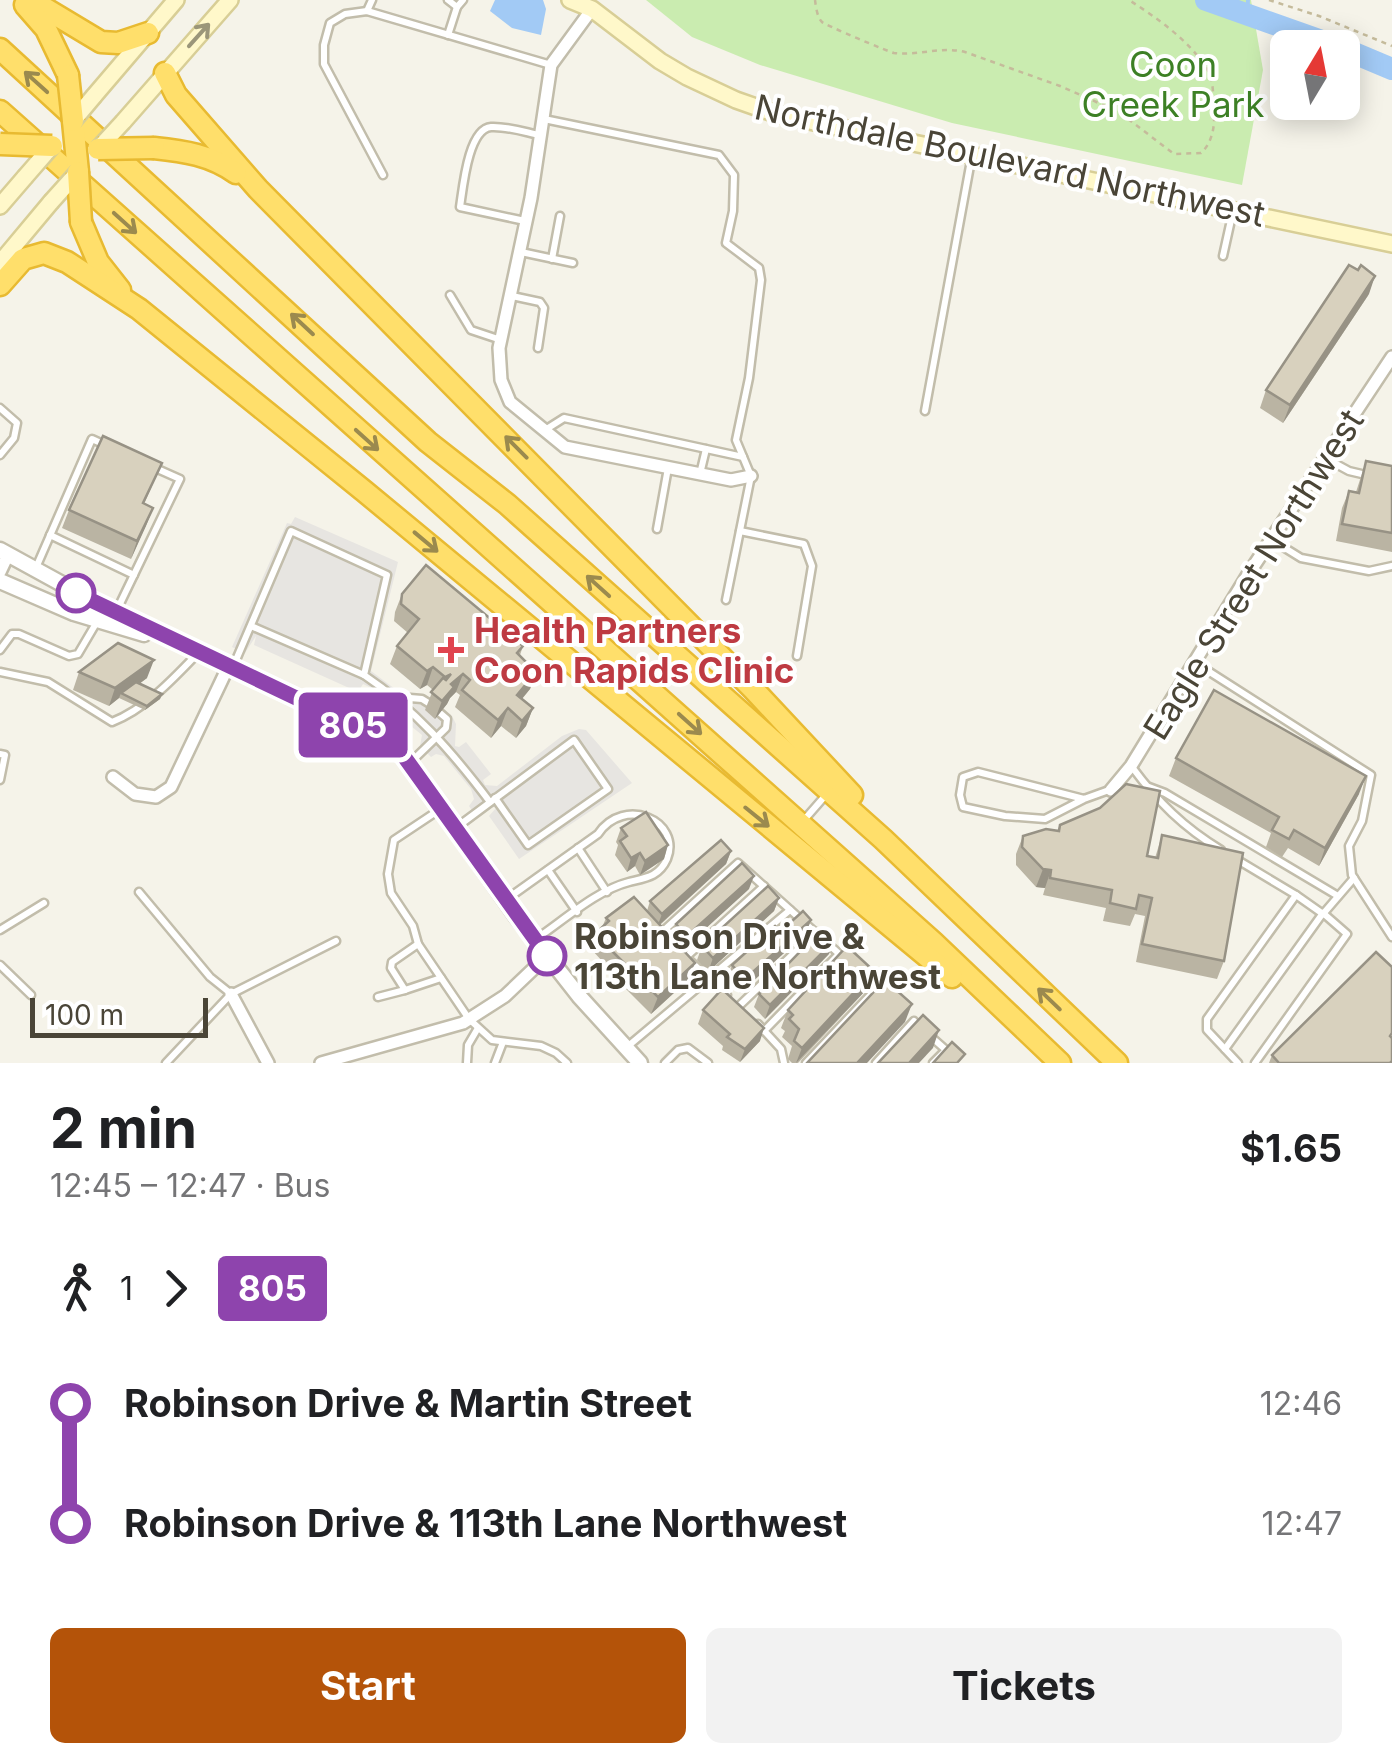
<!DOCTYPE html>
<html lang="en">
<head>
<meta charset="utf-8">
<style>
	body { margin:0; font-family:Inter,sans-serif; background:#f2f2f2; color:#202124; height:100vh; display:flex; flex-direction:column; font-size:38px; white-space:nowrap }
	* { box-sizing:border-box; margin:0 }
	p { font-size:32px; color:#757577 }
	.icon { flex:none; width:55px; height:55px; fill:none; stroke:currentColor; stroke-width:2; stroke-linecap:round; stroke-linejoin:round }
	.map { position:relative; height:1063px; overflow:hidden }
	.side { display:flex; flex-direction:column; background:#fff; flex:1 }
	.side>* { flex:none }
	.badge { padding:0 20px; border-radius:8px; font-size:35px; line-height:65px }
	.needle { width:65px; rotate:10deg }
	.buttons { position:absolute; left:1270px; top:30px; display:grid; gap:20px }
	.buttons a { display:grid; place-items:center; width:90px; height:90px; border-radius:15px; background:#fff; box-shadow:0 5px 25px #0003; font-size:50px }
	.scale { position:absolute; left:30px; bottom:25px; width:178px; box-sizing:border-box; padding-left:10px; border:5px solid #4a4537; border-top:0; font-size:28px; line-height:35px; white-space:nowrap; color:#4a4537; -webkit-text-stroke:8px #fff; paint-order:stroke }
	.map>.badge { position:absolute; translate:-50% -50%; box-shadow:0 0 0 5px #fff }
	.legs { display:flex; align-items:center; gap:15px; height:110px; padding:0 50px; font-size:32px }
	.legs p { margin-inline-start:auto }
	.overview { display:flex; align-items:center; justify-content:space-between; height:170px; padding:0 50px }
	h1 { font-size:55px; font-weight:700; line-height:75px }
	.button { display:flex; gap:20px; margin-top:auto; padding:20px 50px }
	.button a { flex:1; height:115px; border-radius:15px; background:#b45309; color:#fff; font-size:40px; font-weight:700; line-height:115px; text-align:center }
	.button a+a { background:#f2f2f2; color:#202124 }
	ul { padding:0 50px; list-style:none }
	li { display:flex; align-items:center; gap:35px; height:120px; font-size:38px }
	li i { display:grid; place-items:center; width:15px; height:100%; margin:0 12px; background:currentColor }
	li i::after { content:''; width:25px; height:25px; margin:-12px; border:8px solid; border-radius:50%; background:#fff }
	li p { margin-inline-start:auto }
	li:first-child i { background:linear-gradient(#0000 50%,currentColor 0) }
	li:last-child i { background:linear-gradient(currentColor 50%,#0000 0) }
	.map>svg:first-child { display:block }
</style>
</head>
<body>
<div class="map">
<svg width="1392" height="1063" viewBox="0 0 1392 1063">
	<rect width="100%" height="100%" fill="#f5f3e9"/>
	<polygon fill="#caecb0" points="646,0 1251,0 1263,70 1242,185 952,123 760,65 692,37"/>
	<polygon fill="#e7e5e1" points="295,517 398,562 371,671 395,689 432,698 452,716 456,724 455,746 459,747 466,742 491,774 483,780 485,785 497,786 562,736 579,729 586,730 632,783 519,859 489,816 496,808 493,807 477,818 469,806 474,799 471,789 444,756 436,754 431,757 420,746 422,735 396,714 378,691 363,684 358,692 254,645 256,636 245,653 232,647 287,523 291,524"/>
	<polygon fill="#a2caf5" points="495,0 543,0 546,9 541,35 512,28 490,11"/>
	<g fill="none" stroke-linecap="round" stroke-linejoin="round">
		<polyline stroke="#a2caf5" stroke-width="4" points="1247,16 1248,0"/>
		<g stroke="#a2caf5" stroke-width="22">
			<polyline points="1206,0 1342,48"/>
			<polyline points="1342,48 1392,69"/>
		</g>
		<defs>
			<g id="service">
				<polyline points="448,0 457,7 463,0"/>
				<polyline points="367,11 372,0"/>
				<polyline points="448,35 457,7"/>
				<polyline points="544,119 719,155 734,175 733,211 726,243 759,268 761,280 749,378 736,440 751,476 726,600"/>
				<polyline points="383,175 324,64 324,45 330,23 345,14 367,11 551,65"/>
				<path d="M525,221L460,207C463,188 468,129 491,127C506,126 525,132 540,135"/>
				<polyline points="521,252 573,263"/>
				<polyline points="1223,256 1233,211"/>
				<polyline points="552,259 560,216"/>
				<polyline points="450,295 471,330 501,340"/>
				<polyline points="512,296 540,302 544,308 538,348"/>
				<polyline points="0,408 17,423 14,438 0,455"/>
				<polyline points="925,411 972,155"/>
				<polyline points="545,430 564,418 743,457"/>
				<polyline points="1325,458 1349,471 1366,475"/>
				<polyline points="700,474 706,449"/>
				<polyline points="657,529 668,468"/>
				<polyline points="740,531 804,544 812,566 797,656"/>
				<polyline points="50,535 134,575"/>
				<polyline points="1272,540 1301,558 1369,571 1392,566"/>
				<polyline points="35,570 92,439 105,445"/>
				<polyline points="116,612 180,479 153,467"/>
				<polyline points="251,626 364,675"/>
				<polyline points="0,650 12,634 19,634 69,656 78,654 98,620"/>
				<polyline points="1194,662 1371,775 1362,821 1349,846 1352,875 1392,937"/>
				<path d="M233,667L291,531L387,575L364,675C415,709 453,753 490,802"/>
				<path d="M0,672L48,682L112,722C146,709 175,677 200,651"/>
				<polyline points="398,697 422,699 430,704"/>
				<polyline points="0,754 5,755 0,780"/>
				<polyline points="411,762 446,728 447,719 440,713"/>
				<path d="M1132,767C1158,802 1183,827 1221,850"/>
				<polyline points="1149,787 1165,793 1338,896"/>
				<polyline points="1084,799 1045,819 1005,816 963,807 960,795 963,777 978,772 1084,799 1109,790"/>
				<polyline points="439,810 394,840 388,874 391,893 413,926 418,944 469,1019 492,1040 541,1046 556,1053 567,1063"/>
				<polyline points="804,820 825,796"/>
				<polyline points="457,827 574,740 608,789 528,845 495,798"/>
				<polyline points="578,848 607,892"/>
				<polyline points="1236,859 1296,895 1207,1019 1207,1030 1238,1063"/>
				<polyline points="548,870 577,912"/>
				<polyline points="139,892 210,977 230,993"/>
				<polyline points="1296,895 1323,914 1354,878"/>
				<path d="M507,899L598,834C624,795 682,821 667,859C659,877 645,878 629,882C597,890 564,920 536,939"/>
				<polyline points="0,930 44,903"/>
				<polyline points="661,933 738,863 846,960"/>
				<polyline points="418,944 392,962 391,968 405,990 441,978"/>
				<polyline points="686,957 764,886"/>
				<polyline points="689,960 727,995"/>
				<polyline points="0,965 31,995"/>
				<polyline points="378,997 405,990"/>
				<polyline points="739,1006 816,932"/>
				<polyline points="758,1024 781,1049 784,1063"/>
				<polyline points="764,1031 839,954"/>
				<polyline points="929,1035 946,1050 933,1063"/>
				<polyline points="627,1047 790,910"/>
				<polyline points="1225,1049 1323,913 1347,934 1255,1063"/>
				<polyline points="166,1063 231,994 336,941"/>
				<polyline points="467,1063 468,1045 478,1028"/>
				<polyline points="495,1063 503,1042"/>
				<polyline points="665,1063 678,1050 688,1048 708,1063"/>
				<polyline points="806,1063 877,988"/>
				<polyline points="876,1063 914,1021"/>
			</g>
			<g id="minor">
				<polyline points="592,9 551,65 531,198 499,348 501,380 510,402 565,447 731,480 751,476"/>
				<polyline points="0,572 8,555"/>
				<polyline points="113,777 135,794 156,797 171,787 229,665"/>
				<polyline points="1111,790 1131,766 1249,573 1392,357"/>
				<polyline points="231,994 268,1063"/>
				<polyline points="321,1063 463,1023 505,996 547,956"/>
			</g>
			<g id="tertiary">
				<polyline points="0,550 104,607 376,736 403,755 517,917 579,996 640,1063"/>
				<polyline points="0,581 74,613 144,634"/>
			</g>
			<g id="secondary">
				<polyline points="570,0 592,9 660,61 687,77 736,100 776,114 1392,244"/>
				<polyline points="94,96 176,0"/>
				<polyline points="123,122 230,0"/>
				<polyline points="0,206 25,177"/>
				<polyline points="0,263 51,202"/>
			</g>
			<g id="motorway">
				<polyline points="31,0 101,42 118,43 148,33"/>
				<polyline points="25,5 46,29 68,75"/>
				<polyline points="0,49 428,442 507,504 883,839 1117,1063"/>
				<polyline points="165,73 176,95 258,189 753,689 852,795"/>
				<polyline points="0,111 933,942 1060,1063"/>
				<polyline points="73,121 78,172"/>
				<path d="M154,148C184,151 211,155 236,173"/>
				<polyline points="81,222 98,262 120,290"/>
				<polyline points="0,285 23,259 44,253 67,262 139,309 364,491 952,977"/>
			</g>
		</defs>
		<use href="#service" stroke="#c2bdab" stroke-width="11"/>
		<use href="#minor" stroke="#c2bdab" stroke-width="16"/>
		<use href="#tertiary" stroke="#c2bdab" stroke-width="19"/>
		<use href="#secondary" stroke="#d8ce96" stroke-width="20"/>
		<use href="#motorway" stroke="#e8ba31" stroke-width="25"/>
		<g stroke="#c5bb9b" stroke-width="2.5" stroke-dasharray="5 5" stroke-linecap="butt">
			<path d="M815,0C816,7 817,17 822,22C825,25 889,52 894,53C918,56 941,46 965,52L1060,86L1119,112L1174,154L1201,153C1213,142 1215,125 1214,109C1213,96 1214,81 1207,69C1190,41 1157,18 1129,0"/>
			<polyline points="1269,0 1319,16 1392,46"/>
		</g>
		<use href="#service" stroke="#fff" stroke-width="6"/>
		<use href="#minor" stroke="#fff" stroke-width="11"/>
		<use href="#tertiary" stroke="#fff" stroke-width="14"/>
		<use href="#secondary" stroke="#fff8ca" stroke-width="15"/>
		<use href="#motorway" stroke="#ffdf6b" stroke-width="20"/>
		<defs>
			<g id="secondary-bridge">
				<polyline points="73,121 94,96"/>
				<polyline points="98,149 123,122"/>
				<polyline points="25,177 52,146"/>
				<polyline points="51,202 78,172"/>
			</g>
			<g id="motorway-bridge">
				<polyline points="68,75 73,121"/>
				<polyline points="0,144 52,146"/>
				<polyline points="98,149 154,148"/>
				<polyline points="78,172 81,222"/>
			</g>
		</defs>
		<use href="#secondary-bridge" stroke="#d8ce96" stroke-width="20" stroke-linecap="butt"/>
		<use href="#motorway-bridge" stroke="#e8ba31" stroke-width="25" stroke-linecap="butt"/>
		<use href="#secondary-bridge" stroke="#fff8ca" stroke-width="15"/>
		<use href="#motorway-bridge" stroke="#ffdf6b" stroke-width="20"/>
	</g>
	<g fill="#bab4a3">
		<polygon points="1369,294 1283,423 1260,408 1266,390"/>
		<polygon points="1366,461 1392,466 1392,552 1336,541 1342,508 1349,491 1356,492"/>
		<polygon points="162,463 144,504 153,508 131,559 62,528 69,510"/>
		<polygon points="402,594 523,646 520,655 536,672 530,689 522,699 533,708 526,726 516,738 501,726 491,738 455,707 460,695 456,692 450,698 447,704 435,719 425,710 433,690 427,685 420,689 390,664 397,646 408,633 394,621 395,612"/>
		<polygon points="79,672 147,678 139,684 162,694 160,699 145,710 119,698 109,706 73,690"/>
		<polygon points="1176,758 1359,794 1319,866 1288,848 1282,857 1266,847 1271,833 1169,776"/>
		<polygon points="1060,825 1155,858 1162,835 1224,961 1217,979 1136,962 1145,916 1135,914 1130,926 1103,921 1106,908 1043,895 1045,888 1036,887 1016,865 1016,854 1023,836 1057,831"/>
		<polygon points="621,828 664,859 640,875 635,866 627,872 615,855 618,845 616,842"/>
		<polygon points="731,851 726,864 660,925 671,937 676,924 749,889 683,949 688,980 651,1014 602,965 603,962 591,949 598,931 603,925 606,918 647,911 650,901"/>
		<polygon points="779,898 774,911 708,972 697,960 702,946"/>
		<polygon points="811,920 806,933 740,993 727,978 732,965 780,932"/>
		<polygon points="829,954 765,1019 754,1007 759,994"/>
		<polygon points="874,971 867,989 798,1063 792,1063 788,1059 792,1046 782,1037 785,1031 781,1028 788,1010"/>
		<polygon points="703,1010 760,1041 740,1062 722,1050 723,1046 698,1024"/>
		<polygon points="1272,1055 1392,1063 1269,1063"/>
	</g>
	<g fill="#979285">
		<polygon points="1375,276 1369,294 1283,423 1290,405"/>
		<polygon points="153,508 146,526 131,559 137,541"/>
		<polygon points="154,660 147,678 124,695 121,693 119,698 109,706 115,688"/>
		<polygon points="433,667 427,685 420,689 427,671"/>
		<polygon points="536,672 530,689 510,713 517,695"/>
		<polygon points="463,674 456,692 450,698 447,704 435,719 442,701 451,684"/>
		<polygon points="162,694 160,699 145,710 147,706"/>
		<polygon points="508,708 501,726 491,738 498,720"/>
		<polygon points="533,708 526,726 516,738 522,721"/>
		<polygon points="1366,776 1359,794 1319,866 1325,848"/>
		<polygon points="668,845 664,859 640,875 645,861"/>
		<polygon points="731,851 726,864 657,927 662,914"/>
		<polygon points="640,853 635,866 627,872 631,858"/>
		<polygon points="1043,869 1051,870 1045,888 1036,887"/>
		<polygon points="754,876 749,889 682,950 687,936"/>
		<polygon points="779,898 774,911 708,972 713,958"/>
		<polygon points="811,920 806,933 740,993 745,979"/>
		<polygon points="834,941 829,954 765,1019 770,1005"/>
		<polygon points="695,963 688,980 651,1014 658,997"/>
		<polygon points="874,971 867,989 796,1063 802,1048"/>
		<polygon points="912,1004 905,1022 867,1063 857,1063"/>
		<polygon points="764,1028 760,1041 740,1062 745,1049"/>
		<polygon points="939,1030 933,1048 919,1063 909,1063"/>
	</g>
	<g fill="#d8d1be" stroke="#979285" stroke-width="2.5">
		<polygon points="1349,265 1358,270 1361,265 1375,276 1290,405 1266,390"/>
		<polygon points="103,436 162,463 143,503 153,508 137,541 69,510"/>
		<polygon points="1366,461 1392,466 1392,533 1342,524 1349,491 1359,493"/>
		<polygon points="426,565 523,646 517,653 536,672 517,695 533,708 522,721 508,708 498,720 462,690 470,680 463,674 451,684 454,687 442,701 431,692 443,678 446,680 451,674 445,677 433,667 427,671 397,646 419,619 401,604 402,594"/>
		<polygon points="118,643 154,660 115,688 79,672"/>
		<polygon points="136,682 162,694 147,706 121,693"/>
		<polygon points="1214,690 1366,776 1325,848 1294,830 1289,839 1272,830 1279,817 1176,758"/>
		<polygon points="1126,784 1160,791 1147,856 1158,858 1162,835 1243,853 1224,961 1142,944 1152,898 1139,895 1136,909 1110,903 1112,890 1050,878 1051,870 1043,869 1022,847 1023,836 1046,829 1059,831 1060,825 1100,808"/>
		<polygon points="646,812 668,845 645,861 640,853 631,858 620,841 627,836 621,828"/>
		<polygon points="721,840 731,851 662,914 650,901"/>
		<polygon points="742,863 754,876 687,936 676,924"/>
		<polygon points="768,886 779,898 713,958 702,946"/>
		<polygon points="634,897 695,963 658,997 609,948 611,945 598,931 609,921 606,918"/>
		<polygon points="803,911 811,920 745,979 732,965 775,926 780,932"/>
		<polygon points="822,929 834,941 770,1005 759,994"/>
		<polygon points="847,946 874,971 802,1048 794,1041 799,1029 789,1019 793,1015 788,1010"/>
		<polygon points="1376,952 1392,967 1392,1033 1390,1036 1392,1038 1392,1061 1390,1063 1279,1063 1272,1055"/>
		<polygon points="885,980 912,1004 857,1063 807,1063"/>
		<polygon points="722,989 764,1028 745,1049 727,1037 730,1034 703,1010"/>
		<polygon points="923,1015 939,1030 909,1063 878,1063"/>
		<polygon points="952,1042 965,1054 957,1063 933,1063"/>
	</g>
	<defs><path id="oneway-shaft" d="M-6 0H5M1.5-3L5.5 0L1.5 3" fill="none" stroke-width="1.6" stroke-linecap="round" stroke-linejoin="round" transform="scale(2.5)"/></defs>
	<use stroke="#9b9679" href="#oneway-shaft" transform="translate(199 35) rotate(-48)"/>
	<g stroke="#9b8a4e">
		<use href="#oneway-shaft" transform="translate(36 82) rotate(-138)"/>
		<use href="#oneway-shaft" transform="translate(125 223) rotate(42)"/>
		<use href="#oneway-shaft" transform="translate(302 324) rotate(-137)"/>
		<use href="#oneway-shaft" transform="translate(367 440) rotate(42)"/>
		<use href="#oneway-shaft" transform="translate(516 447) rotate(-135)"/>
		<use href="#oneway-shaft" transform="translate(426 542) rotate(40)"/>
		<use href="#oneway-shaft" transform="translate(598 586) rotate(-138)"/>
		<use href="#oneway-shaft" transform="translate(690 724) rotate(42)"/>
		<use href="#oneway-shaft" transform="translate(757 817) rotate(39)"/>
		<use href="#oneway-shaft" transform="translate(1049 999) rotate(-136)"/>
	</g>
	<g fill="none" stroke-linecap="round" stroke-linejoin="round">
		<defs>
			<polyline id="line-1" points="76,593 376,736 403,755 547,956"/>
		</defs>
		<use href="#line-1" stroke="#fff" stroke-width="22"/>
		<use href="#line-1" stroke="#8e44ad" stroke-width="15"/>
	</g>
	<g fill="#fff" stroke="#8e44ad" stroke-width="5">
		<circle cx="76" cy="593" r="18"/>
		<circle cx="547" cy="956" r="18"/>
	</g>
	<path fill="#e0444e" stroke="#fff" stroke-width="4" d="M446 635h10v10h10v10h-10v10h-10v-10h-10v-10h10z"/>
	<g text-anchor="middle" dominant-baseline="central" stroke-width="8" stroke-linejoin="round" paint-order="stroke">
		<g font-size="35" fill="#3d8025" stroke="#fff">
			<text x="1173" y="64">Coon<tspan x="1173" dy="40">Creek Park</tspan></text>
		</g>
		<g font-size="35" fill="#4a4537" stroke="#fff">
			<text transform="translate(1010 160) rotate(12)">Northdale Boulevard Northwest</text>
			<text transform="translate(1253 574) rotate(-58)">Eagle Street Northwest</text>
		</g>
		<g font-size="35" font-weight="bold" fill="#be3a42" stroke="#fff" text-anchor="start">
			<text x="474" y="630">Health Partners<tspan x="474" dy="40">Coon Rapids Clinic</tspan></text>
		</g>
		<g font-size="35" font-weight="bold" fill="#4a4537" stroke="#fff" text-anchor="start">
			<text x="574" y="936">Robinson Drive &amp;<tspan x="574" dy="40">113th Lane Northwest</tspan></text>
		</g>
	</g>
</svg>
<div class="buttons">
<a><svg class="needle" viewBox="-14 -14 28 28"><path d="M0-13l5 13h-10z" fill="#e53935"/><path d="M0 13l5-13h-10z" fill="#757577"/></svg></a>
</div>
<div class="scale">100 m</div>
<b class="badge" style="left:353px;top:725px;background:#8e44ad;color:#fff">805</b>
</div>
<section class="side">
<div class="overview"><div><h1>2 min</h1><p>12:45 – 12:47 · Bus</p></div><b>$1.65</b></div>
<div class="legs"><svg class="icon" aria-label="walk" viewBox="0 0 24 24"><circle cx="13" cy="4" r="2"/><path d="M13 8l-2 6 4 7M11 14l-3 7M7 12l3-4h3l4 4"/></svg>1<svg class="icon" aria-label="forward" viewBox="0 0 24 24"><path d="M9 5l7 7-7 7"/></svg><b class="badge" style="background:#8e44ad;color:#fff">805</b></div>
<ul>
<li><i style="color:#8e44ad"></i><b>Robinson Drive &amp; Martin Street</b><p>12:46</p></li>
<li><i style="color:#8e44ad"></i><b>Robinson Drive &amp; 113th Lane Northwest</b><p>12:47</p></li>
</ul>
<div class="button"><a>Start</a><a>Tickets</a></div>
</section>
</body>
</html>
